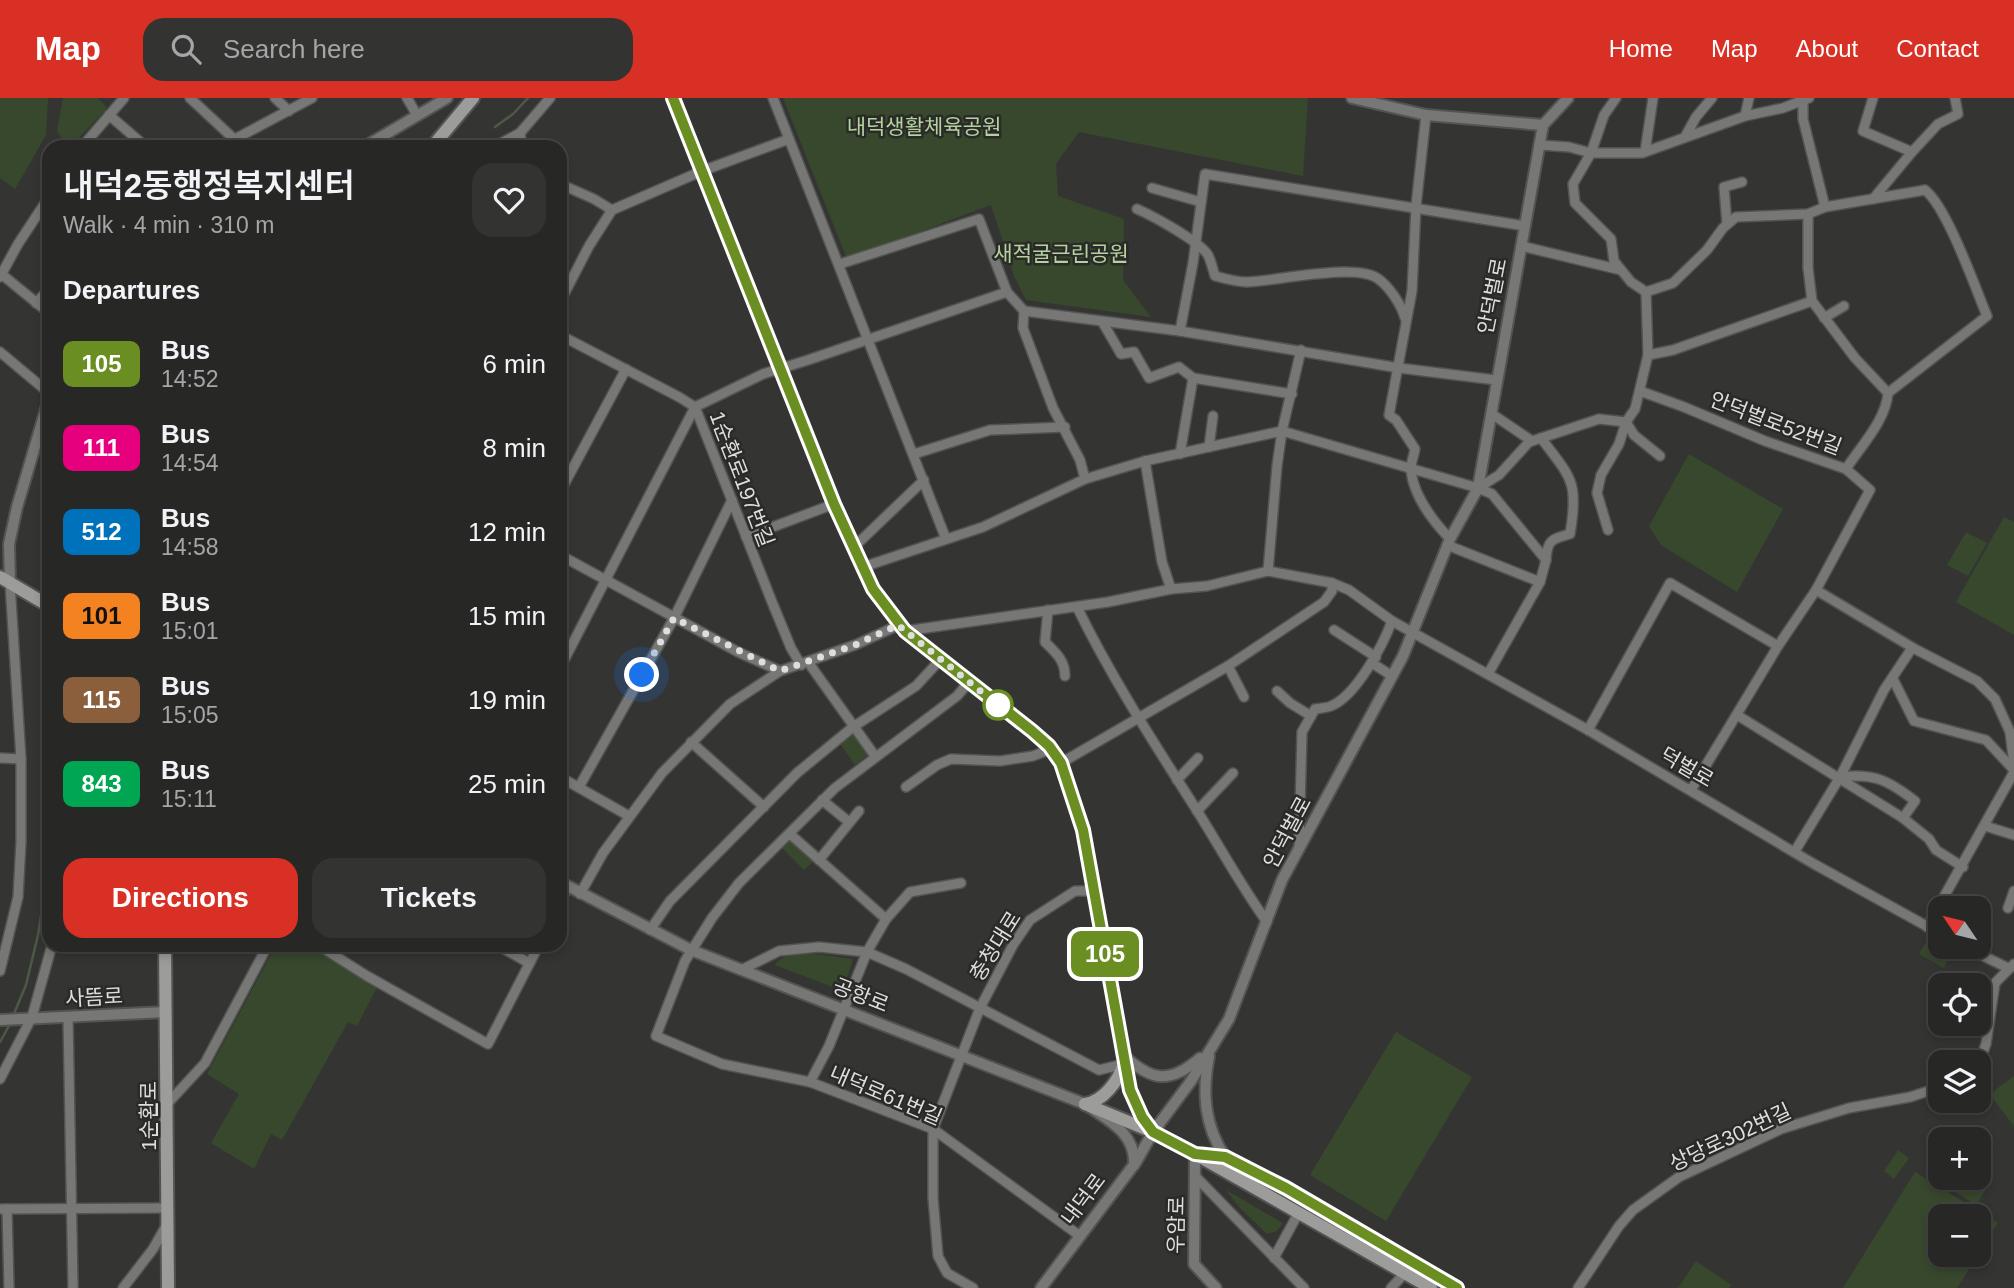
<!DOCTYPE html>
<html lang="en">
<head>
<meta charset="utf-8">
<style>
	body { margin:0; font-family:Helvetica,"Noto Sans KR",sans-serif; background:#333432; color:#f1f3f6; height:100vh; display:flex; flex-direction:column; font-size:26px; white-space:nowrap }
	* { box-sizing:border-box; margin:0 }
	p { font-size:23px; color:#a4a6a7 }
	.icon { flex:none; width:38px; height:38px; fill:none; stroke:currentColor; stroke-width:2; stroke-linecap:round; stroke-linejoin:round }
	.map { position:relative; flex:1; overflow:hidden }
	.side { position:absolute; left:42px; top:42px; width:525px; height:812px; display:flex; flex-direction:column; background:#272826; border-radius:21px; box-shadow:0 4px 10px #0003,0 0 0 2px #434443 }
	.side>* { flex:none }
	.badge { padding:0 14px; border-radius:10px; font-size:24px; line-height:46px }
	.needle { width:46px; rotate:305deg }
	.fabs { position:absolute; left:1928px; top:798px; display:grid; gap:14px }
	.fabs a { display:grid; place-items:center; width:63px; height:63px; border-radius:14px; background:#272826; box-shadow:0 4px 10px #0003,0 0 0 2px #434443; font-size:35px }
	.you { position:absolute; width:35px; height:35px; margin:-18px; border:5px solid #fff; border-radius:50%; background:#1a73e8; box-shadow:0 0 0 10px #1a73e833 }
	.map>.badge { position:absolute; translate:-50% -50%; box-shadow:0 0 0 4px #fff }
	h2 { padding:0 21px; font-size:26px; line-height:63px }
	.round { display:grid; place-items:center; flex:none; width:74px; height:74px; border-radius:21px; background:#333432 }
	.summary { display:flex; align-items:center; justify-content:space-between; height:119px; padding:0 21px }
	h1 { font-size:33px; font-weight:600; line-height:52px }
	.cta { display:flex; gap:14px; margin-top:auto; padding:14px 21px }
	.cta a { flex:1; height:80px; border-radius:21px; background:#d93025; color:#fff; font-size:28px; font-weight:600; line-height:80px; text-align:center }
	.cta a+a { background:#333432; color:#f1f3f6 }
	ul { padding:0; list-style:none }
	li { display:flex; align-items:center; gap:21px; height:84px; padding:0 21px }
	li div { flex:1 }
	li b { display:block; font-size:26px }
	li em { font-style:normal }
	li .badge { min-width:77px; font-weight:700; text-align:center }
	header { display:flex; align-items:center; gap:42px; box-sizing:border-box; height:98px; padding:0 35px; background:#d93025; color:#fff }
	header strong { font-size:33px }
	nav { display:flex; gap:38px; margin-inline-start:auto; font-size:24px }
	.search { width:490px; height:63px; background:#333432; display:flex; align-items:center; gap:18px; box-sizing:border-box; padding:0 24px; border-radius:21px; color:#a4a6a7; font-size:26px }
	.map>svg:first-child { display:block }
</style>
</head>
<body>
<header>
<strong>Map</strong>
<div class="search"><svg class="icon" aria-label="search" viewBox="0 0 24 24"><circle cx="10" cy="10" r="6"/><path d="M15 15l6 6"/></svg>Search here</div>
<nav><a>Home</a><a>Map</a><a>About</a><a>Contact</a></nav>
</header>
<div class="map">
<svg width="2014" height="1190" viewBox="0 0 2014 1190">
	<rect width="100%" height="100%" fill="#343533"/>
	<g fill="#38482d">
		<polygon points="0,0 48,0 46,37 15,91 0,80"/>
		<polygon points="63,0 98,0 107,10 70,49 67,49 57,33"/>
		<polygon points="783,0 1308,0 1303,78 1079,34 1056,66 1058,98 1124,121 1123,182 1151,219 1026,202 1014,178 991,107 847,161"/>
		<polygon points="1689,356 1783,411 1737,494 1661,447 1649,428"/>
		<polygon points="2004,419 2014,424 2014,537 1956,504"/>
		<polygon points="1966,434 1987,445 1968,478 1947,467"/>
		<polygon points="852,633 869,656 855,667 839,644"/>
		<polygon points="789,740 814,763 804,772 781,749"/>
		<polygon points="1927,842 1951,855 1944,870 1919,856"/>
		<polygon points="276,847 306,847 377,889 357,928 348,924 282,1042 271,1036 254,1071 211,1045 239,996 207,976"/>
		<path d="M816,856L853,861L843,893L775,867C783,854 801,857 816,856Z"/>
		<polygon points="1396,934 1472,979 1386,1123 1310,1077"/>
		<polygon points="2014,978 2014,1028 1991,998 1995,992"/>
		<polygon points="1898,1052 1909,1060 1894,1081 1884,1073"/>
		<polygon points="1915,1074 1998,1125 1979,1155 1979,1118 1941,1118 1941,1157 1978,1157 1957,1190 1843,1190"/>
		<polygon points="1946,1080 1975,1080 1988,1088 1976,1107 1943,1086"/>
		<polygon points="1226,1092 1283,1125 1277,1133 1267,1136 1239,1109"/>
		<polygon points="1696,1163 1731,1187 1729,1190 1678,1190"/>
	</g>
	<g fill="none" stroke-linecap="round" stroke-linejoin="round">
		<g stroke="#4e5846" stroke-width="2.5">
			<polyline points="495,29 513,16 528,0"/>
			<polyline points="47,503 49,468"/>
			<polyline points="13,918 26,887 38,837 49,768 43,618 43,554 46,510"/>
			<polyline points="0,944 11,924"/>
		</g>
		<defs>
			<g id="minor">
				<polyline points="190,0 234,41 239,49"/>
				<polyline points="275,0 289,13"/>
				<polyline points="407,0 417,17"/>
				<polyline points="773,0 946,441"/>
				<polyline points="1616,0 1604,17 1591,55 1573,86 1575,105 1611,141 1614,163 1631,184 1646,194"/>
				<polyline points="1803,0 1803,21 1825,109"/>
				<polyline points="1873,0 1863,33 1912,54 1938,26 1958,16 1955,0"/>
				<polyline points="109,17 146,49"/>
				<path d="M1426,17L1416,108L1412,193L1389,317L1396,322L1415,351C1414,358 1410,366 1411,373C1414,399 1432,422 1450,441"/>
				<polyline points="1745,18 1749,0"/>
				<polyline points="520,35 522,49"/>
				<polyline points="1685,39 1696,19 1712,0"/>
				<polyline points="1539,47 1569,49 1591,55 1642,55 1745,18 1783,10 1809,0"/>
				<polyline points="82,49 124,0"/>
				<polyline points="220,49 312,0"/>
				<polyline points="494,49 520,35 550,0"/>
				<polyline points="1645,54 1653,0"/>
				<polyline points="560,86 594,101 612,112"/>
				<polyline points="1152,90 1201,104"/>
				<polyline points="1873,101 1912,54"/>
				<path d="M1137,111C1153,118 1199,143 1208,157C1211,163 1213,172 1215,178C1226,181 1237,184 1247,184C1277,183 1353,165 1377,180C1389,188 1401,206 1405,220"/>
				<polyline points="1808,116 1808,170 1812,203 1855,260 1888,295"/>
				<polyline points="1727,126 1724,89 1742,84"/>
				<polyline points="1521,148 1621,172"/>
				<polyline points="840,166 979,121 1007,194 1024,213 1023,230 1053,310 1080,362 1085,381"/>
				<polyline points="0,175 49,215"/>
				<polyline points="0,179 18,146 49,99"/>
				<polyline points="560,204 589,148 612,112 702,73 789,41"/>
				<polyline points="36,205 49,191"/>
				<polyline points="1024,213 1180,233 1399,270 1496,282"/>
				<polyline points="1824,220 1844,208"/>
				<polyline points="1103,225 1121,256 1134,254 1149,280 1179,269 1193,280 1292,296"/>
				<polyline points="1180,233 1193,165 1205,76 1525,128"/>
				<polyline points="560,237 679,299 695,309 772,504 791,550 801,567"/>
				<polyline points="0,254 49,295"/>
				<polyline points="1648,257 1673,252 1812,203"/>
				<path d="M1640,293L1684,309L1765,343L1846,371C1861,348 1886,322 1888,295L1987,218C1975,189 1947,109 1925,92L1825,109L1808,116L1736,119L1723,130L1707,152L1673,185L1646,194"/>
				<polyline points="1492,316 1532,343"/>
				<polyline points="1626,324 1634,337 1660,358"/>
				<path d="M1541,340C1571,380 1579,383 1570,436C1552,441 1547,442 1546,462"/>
				<polyline points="1209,349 1213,318"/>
				<polyline points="914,356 990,332 1065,329"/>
				<polyline points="1180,356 1193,280"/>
				<polyline points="1145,363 1162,464 1171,491"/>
				<polyline points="1478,390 1499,377 1529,344 1599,321 1626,324 1635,311 1648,257 1646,194"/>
				<polyline points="560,394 626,271"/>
				<polyline points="1608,432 1597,395 1601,377 1619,346 1626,324"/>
				<polyline points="746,439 834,406"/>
				<polyline points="1447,447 1540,484"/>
				<polyline points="854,449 924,382"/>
				<polyline points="560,457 738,554 780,573"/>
				<polyline points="863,469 983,429 1085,381 1145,363 1282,333 1478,390 1492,396 1546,462 1540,484 1488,576"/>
				<polyline points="1268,473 1277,368 1282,333 1301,252"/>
				<polyline points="1816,492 1915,551 1977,583 1995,601 2010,634 2014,667"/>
				<path d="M1077,509C1111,579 1154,645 1196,711C1220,749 1241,788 1267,824"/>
				<path d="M1048,512L1045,544C1055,554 1065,562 1065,578"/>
				<polyline points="1334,532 1376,559"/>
				<polyline points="905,533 1108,504 1171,491 1207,488 1268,473 1332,485 1349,492 1392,523 1588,632 1814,766 1941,836"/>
				<polyline points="808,564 875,658"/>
				<polyline points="1372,565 1392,578"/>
				<polyline points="1228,568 1244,599"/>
				<polyline points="560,570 695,309 763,276 808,262 1007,194"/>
				<polyline points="1893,581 1914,623 1986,642 2014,672"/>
				<polyline points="969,584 957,598 835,690 739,785 712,820 685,863 656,938 722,966 810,984 933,1031 1080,1138"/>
				<polyline points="1277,593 1290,605 1311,618"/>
				<polyline points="1737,617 1903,720 1929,741 1936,752 1963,769"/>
				<polyline points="1588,632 1670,485 1778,548"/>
				<polyline points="691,644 764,709"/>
				<polyline points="0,660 21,661"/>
				<polyline points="1061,665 1228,568 1324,504 1332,493 1332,485"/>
				<polyline points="560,679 629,718"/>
				<path d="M1840,679C1874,675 1888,682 1915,703L1903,720"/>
				<polyline points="1177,682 1198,660"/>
				<polyline points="579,689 674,520 732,402"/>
				<polyline points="906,689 937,667 951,661 1000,663 1033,658 1051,651"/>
				<polyline points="1691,692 1778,548 1816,492 1870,392 1846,371"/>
				<polyline points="822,702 849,724"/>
				<polyline points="1197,713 1233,675"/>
				<polyline points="1985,728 2014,737"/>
				<polyline points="790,736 886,821"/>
				<path d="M1299,749L1302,634L1315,611C1320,610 1327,610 1331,608C1356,598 1383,547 1392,523"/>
				<polyline points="1795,753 1840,679 1884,592 1912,550"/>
				<polyline points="819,762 859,713"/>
				<polyline points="580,796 603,755 662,675 730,606 780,573 855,547 899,527"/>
				<polyline points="560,804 568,788"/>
				<polyline points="2008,810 2014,793"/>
				<polyline points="1927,829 2014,674"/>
				<polyline points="650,832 670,803 797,675 853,629 916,588 940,562"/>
				<polyline points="318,847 367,878 488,946 539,847"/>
				<polyline points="497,847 529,865"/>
				<polyline points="1965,849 2008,870"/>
				<polyline points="741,872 779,853 819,849 867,854 906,871 1099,972 1124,966"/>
				<polyline points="0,873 18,799 21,744 21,661 10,485"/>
				<polyline points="68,920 73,1190"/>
				<polyline points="1979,965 1986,946 1995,885 2014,866"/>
				<polyline points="0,981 32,919 52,847"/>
				<polyline points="810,984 829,948 867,854 886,821 910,794 961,785"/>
				<polyline points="168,1005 205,965 268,847"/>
				<polyline points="1196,1079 1304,1190"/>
				<polyline points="0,1111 166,1110"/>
				<polyline points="7,1111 9,1190"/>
				<polyline points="1274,1160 1299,1114"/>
				<polyline points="123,1190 153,1151 166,1128"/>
				<polyline points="973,1190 947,1175 938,1158 933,1100 933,1031 980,910 1013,847 1030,822 1075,793 1094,793"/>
				<polyline points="1391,1190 1406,1174"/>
				<polyline points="1578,1190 1619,1128 1633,1112 1679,1079 1781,1031 1849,1010 1910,999 1941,989"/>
			</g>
			<g id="tertiary">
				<polyline points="673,0 834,406 873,491 905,533 1049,648 1061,665 1084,731 1130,992 1142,1019 1153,1034"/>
				<polyline points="1352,0 1426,17 1543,27"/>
				<polyline points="364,49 447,0"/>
				<polyline points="10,485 9,446 17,409 49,301"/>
				<path d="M560,784L691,852L1085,1006C1108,1022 1136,1035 1134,1067"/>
				<polyline points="0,922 166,914"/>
				<path d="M1122,956C1151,983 1169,987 1200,960"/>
				<path d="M1209,958C1202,994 1204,1027 1225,1059"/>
				<polyline points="1195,1056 1194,1166 1216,1190"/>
				<polyline points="1041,1190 1136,1064 1153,1034 1191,983 1229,921 1282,782 1403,558 1450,441 1478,390 1543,27 1568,0"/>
			</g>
			<g id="secondary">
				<polyline points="432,49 473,0"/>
				<polyline points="0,479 49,508"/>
				<polyline points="165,847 168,1190"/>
				<polyline points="1085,1006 1153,1034 1195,1056 1431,1190"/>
				<path d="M1085,1006C1104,1003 1118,983 1124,966"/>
				<polyline points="1202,1056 1225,1059 1286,1090 1457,1190"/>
			</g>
		</defs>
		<use href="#minor" stroke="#525352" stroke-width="12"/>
		<use href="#tertiary" stroke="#525352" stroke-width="14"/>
		<use href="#secondary" stroke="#525352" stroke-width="16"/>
		<use href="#minor" stroke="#777876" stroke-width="9"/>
		<use href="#tertiary" stroke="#777876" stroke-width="10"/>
		<use href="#secondary" stroke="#9c9d9b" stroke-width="12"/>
	</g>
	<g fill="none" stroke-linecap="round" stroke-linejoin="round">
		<defs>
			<polyline id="line" points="673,0 834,406 873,491 905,533 1032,633 1049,648 1061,665 1083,732 1130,992 1142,1019 1153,1034 1195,1056 1225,1059 1286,1090 1457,1190"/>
		</defs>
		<use href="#line" stroke="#fff" stroke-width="16"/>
		<use href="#line" stroke="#6b8e23" stroke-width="10"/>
		<polyline stroke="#dddedd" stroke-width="7" stroke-dasharray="0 12.6" points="642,577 674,520 780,573 855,547 898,527 998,607"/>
	</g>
	<circle fill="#fff" stroke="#6b8e23" stroke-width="3.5" cx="998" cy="607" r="14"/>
	<g text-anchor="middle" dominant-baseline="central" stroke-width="5" stroke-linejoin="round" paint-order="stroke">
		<g font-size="21" fill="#b3d29d" stroke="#2a2b29">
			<text x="924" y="28">내덕생활체육공원</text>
			<text x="1061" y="155">새적굴근린공원</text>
		</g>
		<g font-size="21" fill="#dddedd" stroke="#2a2b29">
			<text transform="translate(1492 198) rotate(-79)">안덕벌로</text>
			<text transform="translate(1776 325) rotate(21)">안덕벌로52번길</text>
			<text transform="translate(742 381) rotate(69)">1순환로197번길</text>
			<text transform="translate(1687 669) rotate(30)">덕벌로</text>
			<text transform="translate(1287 734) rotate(-62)">안덕벌로</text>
			<text transform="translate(995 848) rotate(-58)">충청대로</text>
			<text transform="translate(861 897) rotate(21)">공항로</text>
			<text transform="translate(94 899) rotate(-3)">사뜸로</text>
			<text transform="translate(886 997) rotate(23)">내덕로61번길</text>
			<text transform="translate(148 1018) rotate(-90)">1순환로</text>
			<text transform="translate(1730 1039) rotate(-25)">상당로302번길</text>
			<text transform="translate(1083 1101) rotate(-53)">내덕로</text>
			<text transform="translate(1176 1127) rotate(-89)">우암로</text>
		</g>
	</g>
</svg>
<div class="fabs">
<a><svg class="needle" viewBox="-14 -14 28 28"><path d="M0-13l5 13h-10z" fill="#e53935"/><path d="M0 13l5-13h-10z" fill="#a4a6a7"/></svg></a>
<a><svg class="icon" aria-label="locate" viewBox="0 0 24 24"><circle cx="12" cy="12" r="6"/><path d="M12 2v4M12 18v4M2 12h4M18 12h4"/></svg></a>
<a><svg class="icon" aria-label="layers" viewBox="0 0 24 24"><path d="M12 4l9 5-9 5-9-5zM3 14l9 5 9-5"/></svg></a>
<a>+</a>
<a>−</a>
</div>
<div class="you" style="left:642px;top:577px"></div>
<b class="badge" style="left:1105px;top:856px;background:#6b8e23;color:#fff">105</b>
<section class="side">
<div class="summary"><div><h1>내덕2동행정복지센터</h1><p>Walk · 4 min · 310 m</p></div><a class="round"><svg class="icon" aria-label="heart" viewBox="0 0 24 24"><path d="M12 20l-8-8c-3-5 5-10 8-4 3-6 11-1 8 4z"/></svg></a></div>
<h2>Departures</h2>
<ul>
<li><span class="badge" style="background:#6b8e23;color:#fff">105</span><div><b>Bus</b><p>14:52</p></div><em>6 min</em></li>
<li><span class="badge" style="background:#e6007e;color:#fff">111</span><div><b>Bus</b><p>14:54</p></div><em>8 min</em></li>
<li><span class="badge" style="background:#0072bc;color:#fff">512</span><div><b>Bus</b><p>14:58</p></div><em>12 min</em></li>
<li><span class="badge" style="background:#f58220;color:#111">101</span><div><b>Bus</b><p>15:01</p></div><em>15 min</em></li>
<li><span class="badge" style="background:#8b5e3c;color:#fff">115</span><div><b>Bus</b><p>15:05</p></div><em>19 min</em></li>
<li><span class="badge" style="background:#00a651;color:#fff">843</span><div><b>Bus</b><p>15:11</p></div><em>25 min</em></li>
</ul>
<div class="cta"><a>Directions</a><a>Tickets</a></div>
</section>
</div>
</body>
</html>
